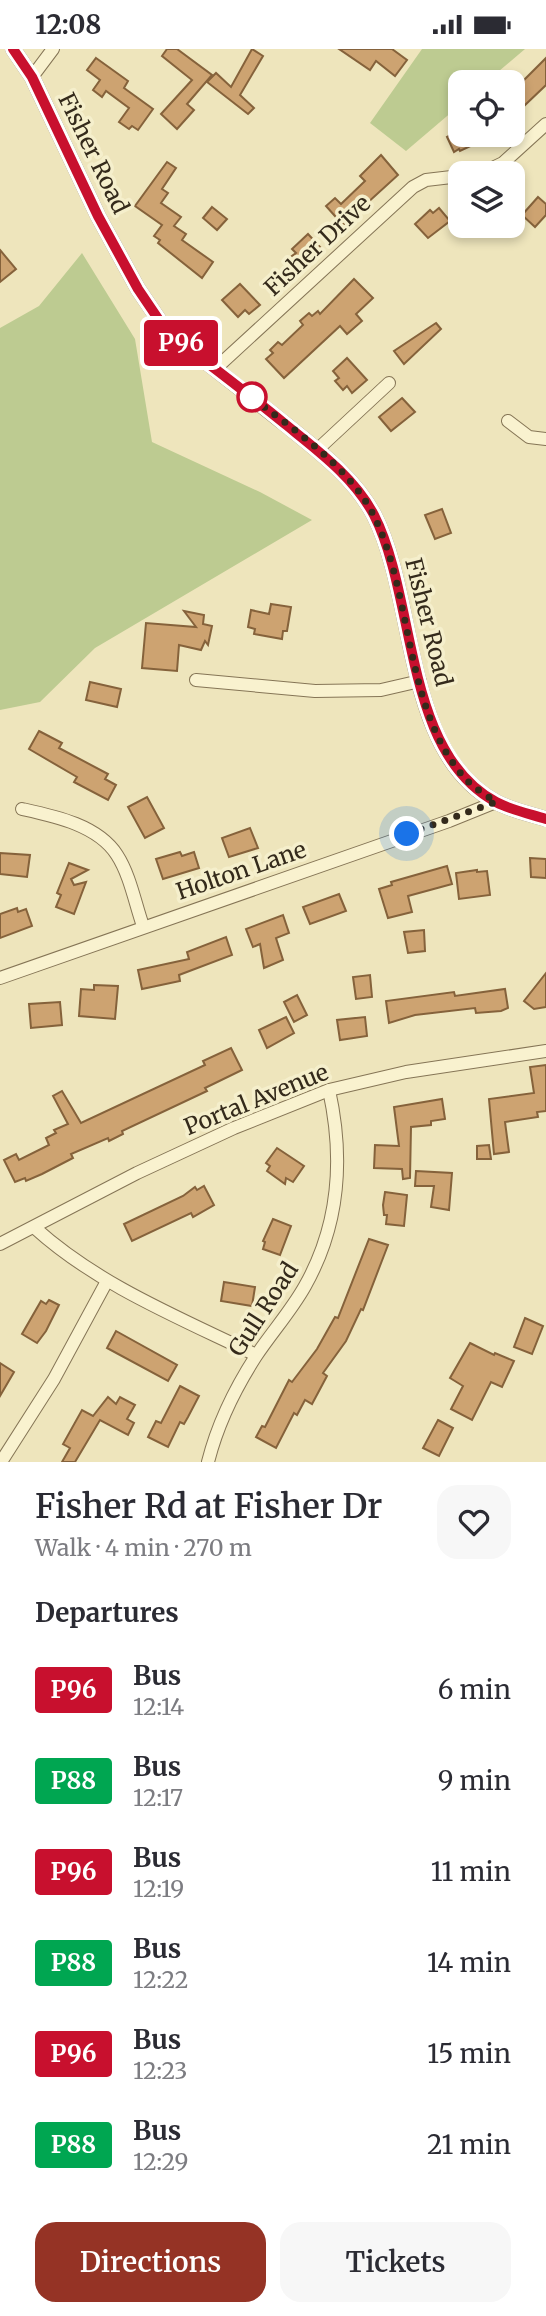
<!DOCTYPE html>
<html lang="en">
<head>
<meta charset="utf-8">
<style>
	body { margin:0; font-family:Merriweather,serif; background:#f7f7f7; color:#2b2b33; height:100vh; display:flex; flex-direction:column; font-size:26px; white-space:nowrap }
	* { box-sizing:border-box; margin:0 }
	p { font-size:23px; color:#7c7c81 }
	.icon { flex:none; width:38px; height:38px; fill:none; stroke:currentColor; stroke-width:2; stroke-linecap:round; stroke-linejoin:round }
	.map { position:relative; height:1413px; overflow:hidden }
	.panel { display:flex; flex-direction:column; background:#fff; flex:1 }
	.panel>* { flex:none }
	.badge { padding:0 14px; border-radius:5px; font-size:24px; line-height:46px }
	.buttons { position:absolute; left:448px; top:21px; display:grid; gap:14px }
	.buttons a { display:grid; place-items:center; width:77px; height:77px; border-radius:14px; background:#fff; box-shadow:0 4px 10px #0003; font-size:35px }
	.you { position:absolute; width:35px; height:35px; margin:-18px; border:5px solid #fff; border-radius:50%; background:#1a73e8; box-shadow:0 0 0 10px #1a73e833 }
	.map>.badge { position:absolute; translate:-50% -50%; box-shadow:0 0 0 4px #fff }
	h2 { padding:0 35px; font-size:26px; line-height:63px }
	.round { display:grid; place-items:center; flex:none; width:74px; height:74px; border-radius:21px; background:#f7f7f7 }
	.overview { display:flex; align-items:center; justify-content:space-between; height:119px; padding:0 35px }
	h1 { font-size:33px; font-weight:600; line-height:52px }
	.action { display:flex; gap:14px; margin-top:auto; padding:14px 35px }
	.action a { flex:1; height:80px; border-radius:21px; background:#953325; color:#fff; font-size:28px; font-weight:600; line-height:80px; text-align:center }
	.action a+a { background:#f7f7f7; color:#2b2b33 }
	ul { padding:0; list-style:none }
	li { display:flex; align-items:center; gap:21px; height:91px; padding:0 35px }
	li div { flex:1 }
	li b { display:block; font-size:26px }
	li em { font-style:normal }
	li .badge { min-width:77px; font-weight:700; text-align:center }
	.status { display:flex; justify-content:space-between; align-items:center; height:49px; padding:0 35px; background:#fff; direction:ltr }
	.status svg { height:19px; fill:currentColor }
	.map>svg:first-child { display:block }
</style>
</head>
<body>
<div class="status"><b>12:08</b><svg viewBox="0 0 49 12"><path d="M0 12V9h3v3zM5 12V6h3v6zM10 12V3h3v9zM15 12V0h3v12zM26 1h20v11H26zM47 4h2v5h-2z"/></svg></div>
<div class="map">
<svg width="546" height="1413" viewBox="0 0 546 1413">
	<rect width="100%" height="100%" fill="#eee5bc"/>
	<g fill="#bdcb91">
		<polygon points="422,0 525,0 486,33 460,33 460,56 406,102 370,74"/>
		<polygon points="82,204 135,290 152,393 260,443 312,471 95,599 40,653 0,661 0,279 39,257"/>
	</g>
	<g fill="#cda371" stroke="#85623b" stroke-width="2">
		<polygon points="167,0 177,0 212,26 187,55 194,61 177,80 161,65 192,31 162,7"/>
		<polygon points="252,0 263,7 240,46 254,59 248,65 207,33 216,24 231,38"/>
		<polygon points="339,0 392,0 407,11 395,27 376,12 370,21"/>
		<polygon points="96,9 128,32 124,39 153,60 138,81 132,77 129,80 119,73 129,59 106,42 102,48 93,41 100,31 87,21"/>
		<polygon points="546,9 546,36 524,57 513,45 513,42"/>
		<polygon points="460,81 460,86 494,86 460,102 459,100 454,103 447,88"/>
		<polygon points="381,106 398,126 343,176 326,157 335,149 341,155 365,132 360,127"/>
		<polygon points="167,113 176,119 162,140 168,144 161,154 181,168 174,177 186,185 182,191 213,213 202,229 158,194 160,191 154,187 162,176 135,157"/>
		<polygon points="538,148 546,155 546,166 535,178 522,166"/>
		<polygon points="212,158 227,170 217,181 203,169"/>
		<polygon points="439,159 450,172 428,189 415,175 430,161 433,164"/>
		<polygon points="308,185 320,198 302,218 292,207 296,204 292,200"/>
		<polygon points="0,201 16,220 0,233"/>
		<polygon points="292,217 300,225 275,248 267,240"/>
		<polygon points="354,230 373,249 356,265 362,272 347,285 340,277 284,329 266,310 273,304 270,301 278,293 282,296 303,276 300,272 309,264 312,267 318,262 320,265"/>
		<polygon points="240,235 260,256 249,265 245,261 238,268 222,251"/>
		<polygon points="436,274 441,280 404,315 394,302"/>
		<polygon points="347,309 367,331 352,344 347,337 343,341 335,332 339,329 333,322"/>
		<polygon points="402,349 415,363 391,382 379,368"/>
		<polygon points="442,460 451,484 435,490 425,466"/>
		<polygon points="271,555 291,558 287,582 283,582 282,590 254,585 255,580 248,578 251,561 269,565"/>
		<polygon points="184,562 204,566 203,575 212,577 208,596 205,592 201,601 179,596 177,622 142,619 146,574 196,578"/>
		<polygon points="90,633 121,640 117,658 86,651"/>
		<polygon points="39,682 62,694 59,699 108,725 105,730 116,736 108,751 74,733 77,728 29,700"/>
		<polygon points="147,748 164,779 145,789 128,758"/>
		<polygon points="250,779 258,799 229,808 222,789"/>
		<polygon points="180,803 182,807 194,803 199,819 163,830 156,810"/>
		<polygon points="0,804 30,806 27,828 0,825"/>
		<polygon points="530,809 546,810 546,829 531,828"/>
		<polygon points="69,814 88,821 71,830 74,836 86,833 74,865 56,858 61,846 57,844"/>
		<polygon points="447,817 452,835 408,847 412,863 388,869 379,840 392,836 391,833"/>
		<polygon points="477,821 477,823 487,822 490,846 459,850 456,824"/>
		<polygon points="339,845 346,862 310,875 303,858"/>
		<polygon points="17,859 18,863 26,860 32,877 0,889 0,865"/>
		<polygon points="283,866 289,884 276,889 283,911 264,919 260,895 253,898 246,880"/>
		<polygon points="424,881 425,902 408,904 404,883"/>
		<polygon points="226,888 232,906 179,926 180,932 142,940 138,921 189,910 187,903"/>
		<polygon points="546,924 546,958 534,960 524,952"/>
		<polygon points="370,926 372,948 356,950 353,928"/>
		<polygon points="94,936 118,937 115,970 79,967 81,940 94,941"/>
		<polygon points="505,940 508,959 501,962 476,964 475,959 415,966 389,974 386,952 454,943 455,947"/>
		<polygon points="297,946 307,966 294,973 284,953"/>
		<polygon points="60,953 62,976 31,979 29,955"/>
		<polygon points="286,968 294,984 267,999 259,981"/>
		<polygon points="365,968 367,987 340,991 337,971"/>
		<polygon points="231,999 242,1021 205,1039 207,1042 122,1082 123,1085 109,1092 108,1089 71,1105 73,1109 42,1125 26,1132 25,1129 15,1133 4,1111 16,1105 19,1111 49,1096 46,1089 56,1084 54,1081 68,1075 53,1047 62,1042 81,1074 205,1016 203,1012"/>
		<polygon points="546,1016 546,1062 537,1063 538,1068 505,1073 509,1103 494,1105 489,1050 534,1044 530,1018"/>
		<polygon points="442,1050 445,1070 431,1072 431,1076 411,1078 410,1129 403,1130 402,1120 374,1119 375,1096 399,1097 394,1058"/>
		<polygon points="489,1096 491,1110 477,1110 477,1097"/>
		<polygon points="277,1099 304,1117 293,1133 286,1129 285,1135 267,1122 270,1117 266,1114"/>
		<polygon points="416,1122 452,1124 449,1161 431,1158 434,1137 415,1137"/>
		<polygon points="204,1137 214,1156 193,1168 191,1164 132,1192 124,1175 183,1147 195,1138 197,1141"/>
		<polygon points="385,1143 407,1146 404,1177 386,1175 387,1166 384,1166 383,1156"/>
		<polygon points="273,1170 291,1177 280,1206 263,1200 265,1193 263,1192"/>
		<polygon points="369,1190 388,1196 363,1261 361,1260 346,1292 323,1324 327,1327 312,1355 305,1351 297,1366 294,1364 276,1399 256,1388 262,1377 265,1378 289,1331 292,1333 317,1300 335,1268 338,1269"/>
		<polygon points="224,1233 255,1238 252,1257 221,1252"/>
		<polygon points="49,1251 59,1256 46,1282 37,1294 22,1285 41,1252 46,1255"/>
		<polygon points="525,1269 543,1277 532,1305 514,1298"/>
		<polygon points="116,1282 177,1316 168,1332 107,1299"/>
		<polygon points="470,1294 494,1306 495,1304 514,1312 502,1338 491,1333 472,1371 451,1360 463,1337 450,1329"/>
		<polygon points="0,1314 14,1323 0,1347"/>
		<polygon points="180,1337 199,1347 188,1368 184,1375 180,1373 168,1398 148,1388 156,1372 161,1374"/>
		<polygon points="108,1348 116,1355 120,1348 135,1356 127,1370 134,1374 128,1386 100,1371 75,1413 62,1413 70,1399 63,1395 82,1361 93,1367"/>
		<polygon points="438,1371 453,1379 439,1407 423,1399"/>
	</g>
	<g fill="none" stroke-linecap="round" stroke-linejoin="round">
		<defs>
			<g id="minor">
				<polyline points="32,28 53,0"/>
				<polyline points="482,124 503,114 546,75"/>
				<polyline points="215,320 413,138 426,131 460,127"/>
				<polyline points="508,372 529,388 546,390"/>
				<polyline points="317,401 389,334"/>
				<polyline points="196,631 315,642 381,641 420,632"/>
				<path d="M22,760C54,767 98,776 117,806C130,826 135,854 143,877"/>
				<polyline points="0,929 449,772 496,753"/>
				<path d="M35,1179C98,1236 180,1269 256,1306"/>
				<polyline points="0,1195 137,1124 234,1079 329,1041 406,1023 546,1002"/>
				<polyline points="1,1413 54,1330 107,1232"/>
				<path d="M208,1413C217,1377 236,1338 256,1307C272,1283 291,1262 305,1237C340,1175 344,1109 329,1041"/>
			</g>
			<path id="tertiary" d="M13,0L32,28L98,167L138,240L163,277L180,293C215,320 250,347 285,375C317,401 354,428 374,466C417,550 403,704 496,753C511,761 530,765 546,770"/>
		</defs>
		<use href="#minor" stroke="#857556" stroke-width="14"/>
		<use href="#tertiary" stroke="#857556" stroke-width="16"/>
		<use href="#minor" stroke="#f9f2cf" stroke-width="12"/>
		<use href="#tertiary" stroke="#f9f2cf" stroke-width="14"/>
	</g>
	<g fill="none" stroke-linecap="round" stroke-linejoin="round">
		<defs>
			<path id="line" d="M13,0L32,28L98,167L138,240L163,277L180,293C215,320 251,347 285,375C317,401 354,428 374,466C417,550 403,703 496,753C511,761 530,765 546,770"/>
		</defs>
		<use href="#line" stroke="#fff" stroke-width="16"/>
		<use href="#line" stroke="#c8102e" stroke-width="10"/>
		<path stroke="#342a1b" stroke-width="7" stroke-dasharray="0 12.6" d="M252,348L248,346C291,378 350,418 374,467C413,546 404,658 463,727C472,738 485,745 496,753L407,785"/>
	</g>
	<circle fill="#fff" stroke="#c8102e" stroke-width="3.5" cx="252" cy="348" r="14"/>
	<g text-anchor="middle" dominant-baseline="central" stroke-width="7" stroke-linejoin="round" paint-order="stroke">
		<g font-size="23" fill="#342a1b" stroke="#f5efcc">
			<text transform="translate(94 104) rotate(64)">Fisher Road</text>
			<text transform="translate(317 196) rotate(-43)">Fisher Drive</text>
			<text transform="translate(429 573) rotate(76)">Fisher Road</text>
			<text transform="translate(241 821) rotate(-19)">Holton Lane</text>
			<text transform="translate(256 1050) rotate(-22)">Portal Avenue</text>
			<text transform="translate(263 1260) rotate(-57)">Gull Road</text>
		</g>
	</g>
</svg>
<div class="buttons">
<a><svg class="icon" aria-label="locate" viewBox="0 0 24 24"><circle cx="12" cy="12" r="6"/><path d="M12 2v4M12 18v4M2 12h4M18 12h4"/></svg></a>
<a><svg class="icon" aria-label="layers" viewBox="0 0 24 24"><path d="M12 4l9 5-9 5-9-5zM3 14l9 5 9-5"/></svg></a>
</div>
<div class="you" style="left:407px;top:785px"></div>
<b class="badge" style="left:181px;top:294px;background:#c8102e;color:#fff">P96</b>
</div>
<section class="panel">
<div class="overview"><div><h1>Fisher Rd at Fisher Dr</h1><p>Walk · 4 min · 270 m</p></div><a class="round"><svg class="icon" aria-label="heart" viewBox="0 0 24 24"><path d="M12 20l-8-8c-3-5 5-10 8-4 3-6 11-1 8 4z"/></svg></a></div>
<h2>Departures</h2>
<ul>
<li><span class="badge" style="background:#c8102e;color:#fff">P96</span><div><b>Bus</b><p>12:14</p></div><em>6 min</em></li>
<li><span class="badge" style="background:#00a651;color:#fff">P88</span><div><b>Bus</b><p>12:17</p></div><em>9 min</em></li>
<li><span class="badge" style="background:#c8102e;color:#fff">P96</span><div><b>Bus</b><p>12:19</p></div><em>11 min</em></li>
<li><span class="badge" style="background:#00a651;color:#fff">P88</span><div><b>Bus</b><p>12:22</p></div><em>14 min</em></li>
<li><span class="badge" style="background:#c8102e;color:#fff">P96</span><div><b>Bus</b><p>12:23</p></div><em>15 min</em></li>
<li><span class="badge" style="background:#00a651;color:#fff">P88</span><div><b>Bus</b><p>12:29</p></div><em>21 min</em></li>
</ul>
<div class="action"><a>Directions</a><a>Tickets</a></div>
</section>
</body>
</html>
